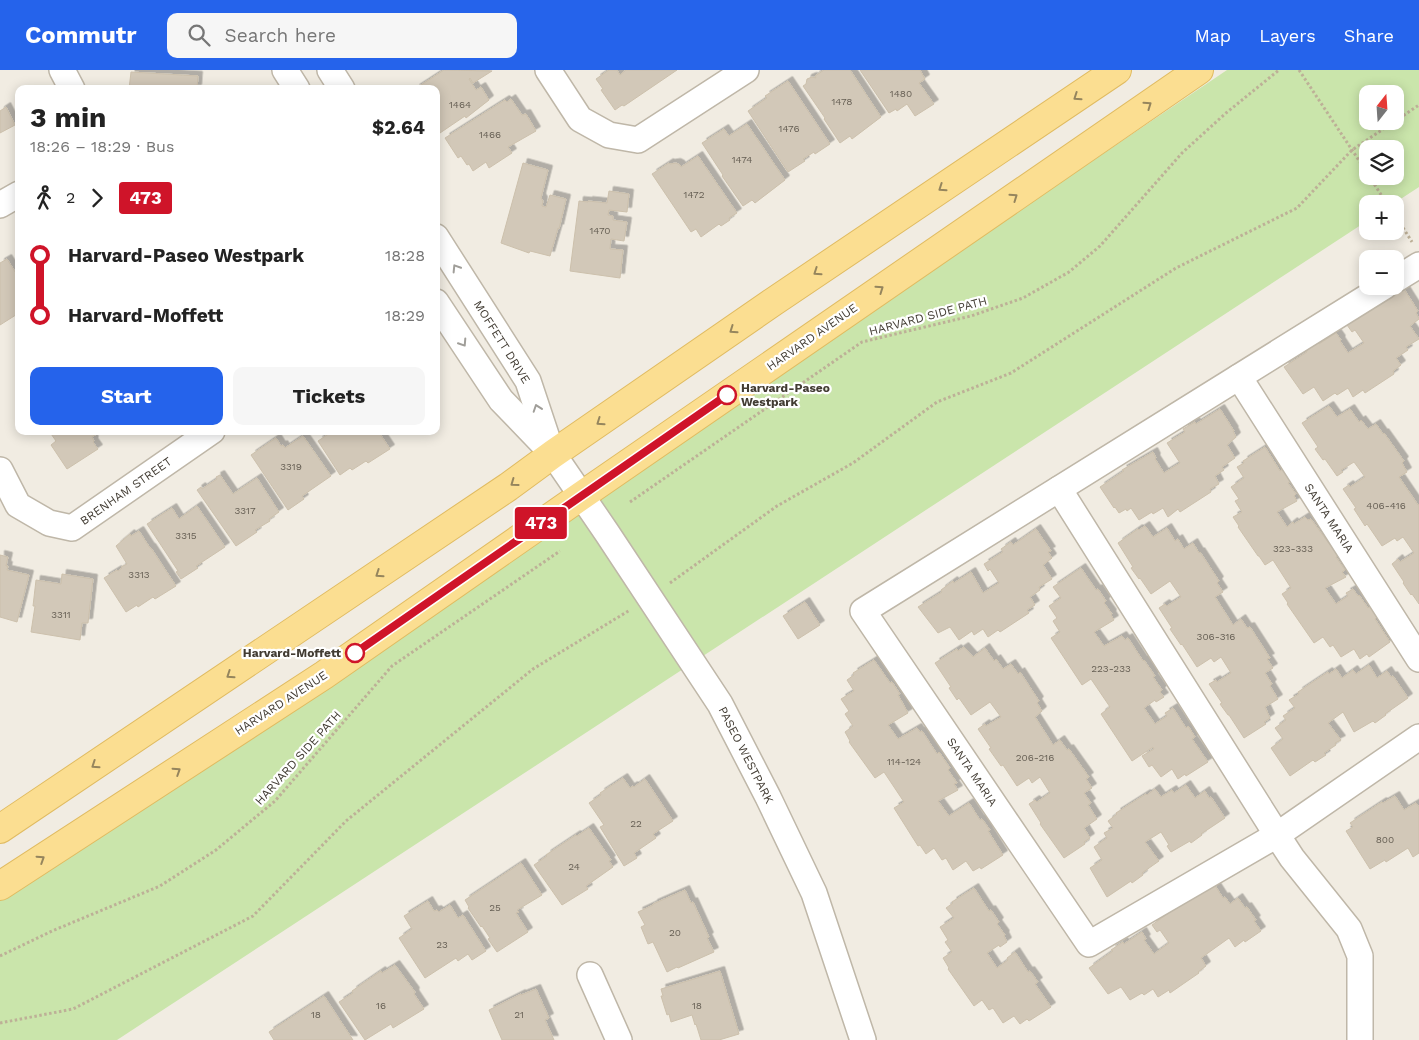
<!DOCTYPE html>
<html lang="en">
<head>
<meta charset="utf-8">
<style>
	body { margin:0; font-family:"Work Sans",sans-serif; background:#f6f6f6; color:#222; height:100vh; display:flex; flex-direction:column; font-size:19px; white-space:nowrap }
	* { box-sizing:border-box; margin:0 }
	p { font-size:16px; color:#767676 }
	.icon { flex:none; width:28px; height:28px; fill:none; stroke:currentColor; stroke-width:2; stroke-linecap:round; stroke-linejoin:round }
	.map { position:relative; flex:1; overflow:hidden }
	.drawer { position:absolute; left:15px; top:15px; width:425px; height:350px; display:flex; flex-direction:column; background:#fff; border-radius:10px; box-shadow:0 2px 12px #0003 }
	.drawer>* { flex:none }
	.badge { padding:0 10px; border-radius:4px; font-size:18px; line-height:32px }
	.needle { width:32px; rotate:17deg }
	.buttons { position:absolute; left:1359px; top:15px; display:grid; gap:10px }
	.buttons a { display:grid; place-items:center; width:45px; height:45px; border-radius:10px; background:#fff; box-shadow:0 2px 12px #0003; font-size:25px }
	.map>.badge { position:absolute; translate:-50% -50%; box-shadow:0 0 0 2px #fff }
	.legs { display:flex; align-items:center; gap:8px; height:55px; padding:0 15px; font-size:16px }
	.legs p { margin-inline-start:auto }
	.head { display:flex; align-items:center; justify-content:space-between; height:85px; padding:0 15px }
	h1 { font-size:28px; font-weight:700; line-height:38px }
	.button { display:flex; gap:10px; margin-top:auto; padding:10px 15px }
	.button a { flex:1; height:58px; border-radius:10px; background:#2563eb; color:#fff; font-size:20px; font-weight:700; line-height:58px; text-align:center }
	.button a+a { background:#f6f6f6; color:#222 }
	ul { padding:0 15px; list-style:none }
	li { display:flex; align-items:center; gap:18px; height:60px; font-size:19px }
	li i { display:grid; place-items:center; width:8px; height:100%; margin:0 6px; background:currentColor }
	li i::after { content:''; width:12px; height:12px; margin:-6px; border:4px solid; border-radius:50%; background:#fff }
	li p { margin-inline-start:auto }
	li:first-child i { background:linear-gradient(#0000 50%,currentColor 0) }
	li:last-child i { background:linear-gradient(currentColor 50%,#0000 0) }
	header { display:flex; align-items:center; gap:30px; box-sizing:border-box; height:70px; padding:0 25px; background:#2563eb; color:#fff }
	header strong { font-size:24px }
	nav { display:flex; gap:28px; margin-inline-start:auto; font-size:18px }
	.search { width:350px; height:45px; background:#f6f6f6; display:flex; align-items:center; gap:12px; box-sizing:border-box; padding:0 18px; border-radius:10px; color:#767676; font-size:19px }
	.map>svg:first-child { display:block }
</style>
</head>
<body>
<header>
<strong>Commutr</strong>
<div class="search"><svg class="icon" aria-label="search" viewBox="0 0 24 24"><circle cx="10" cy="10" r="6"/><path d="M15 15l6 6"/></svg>Search here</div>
<nav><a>Map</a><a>Layers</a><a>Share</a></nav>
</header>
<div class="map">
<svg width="1419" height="970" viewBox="0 0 1419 970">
	<defs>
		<filter id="shadow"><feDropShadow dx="4.5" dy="-4.5" stdDeviation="0" flood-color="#0004"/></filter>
	</defs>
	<rect width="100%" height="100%" fill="#f1ece2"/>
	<path fill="#cae5ab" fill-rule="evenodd" d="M1227,0H1419V117L1393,134H1368L1367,151L117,970H0V828ZM1368,24H1395V51H1368ZM1368,79H1395V106H1368Z"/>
	<g fill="#d2c8b8" stroke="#ccc0ac" filter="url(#shadow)">
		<polygon points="444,0 492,1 473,13 470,8 469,9 476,20 481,17 489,30 466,48 465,46 440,63 436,58 436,19 415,19"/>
		<polygon points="609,0 617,0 620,5 626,0 677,0 624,36 622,35 615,40 601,20 603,19 596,9"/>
		<polygon points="824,0 850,0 881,47 852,69 850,66 840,73 824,49 825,48 803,16 806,14 807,9 812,7 816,8 815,6"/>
		<polygon points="860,0 920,0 925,9 919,13 934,34 915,46 907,34 897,41 896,39 889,43"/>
		<polygon points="131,2 198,6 197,19 129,19"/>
		<polygon points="788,11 830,74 815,84 814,82 803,89 805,91 788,102 748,41 767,28 765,26"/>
		<polygon points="511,29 522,45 526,44 536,61 508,77 512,83 489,98 486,92 473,101 469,94 467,95 461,86 458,88 445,68 505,30 507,32"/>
		<polygon points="6,37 15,55 0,63 0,41"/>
		<polygon points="747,54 785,110 755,133 752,130 743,136 722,106 723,105 702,73 724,59 729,66"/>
		<polygon points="698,86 737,143 729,148 730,150 721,156 719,154 701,167 696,159 691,162 652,104 669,93 670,94 676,93 680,95 681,97"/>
		<polygon points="523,93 548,100 541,128 543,131 542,136 546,137 550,125 566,129 559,159 558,158 550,186 530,181 529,183 501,173"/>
		<polygon points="609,121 629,124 627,142 609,140 608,145 613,146 613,150 627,152 624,171 611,169 610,179 623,180 620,208 570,201 579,131 588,132 588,131 607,133"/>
		<polygon points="7,189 19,208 19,243 0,255 0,193"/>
		<polygon points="1404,219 1418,241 1416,243 1419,249 1410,256 1419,269 1406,277 1408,280 1396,288 1401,295 1393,301 1394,304 1365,323 1363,320 1353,327 1348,318 1337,325 1335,323 1323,331 1314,317 1303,324 1284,297 1307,282 1306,280 1318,272 1319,274 1336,263 1341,270 1340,271 1348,283 1364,273 1355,260 1352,262 1347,255 1367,241 1378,232 1380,235"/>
		<polygon points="1329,336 1337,347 1350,339 1359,352 1361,350 1368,359 1376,354 1383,364 1384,363 1404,391 1402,393 1407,402 1399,407 1418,435 1419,434 1419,534 1412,524 1411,525 1403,513 1404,512 1392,494 1398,489 1400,492 1414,483 1403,467 1397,471 1395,468 1382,476 1367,454 1365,456 1354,439 1356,438 1343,419 1349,415 1350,417 1365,407 1354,392 1341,400 1343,402 1337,406 1325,389 1323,390 1315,379 1318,377 1302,353"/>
		<polygon points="1220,339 1234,361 1233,361 1236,367 1227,375 1235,388 1222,397 1224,400 1215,406 1219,414 1210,419 1211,422 1180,442 1178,439 1168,447 1163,438 1153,444 1152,442 1139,450 1131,438 1127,441 1126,439 1119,443 1115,437 1114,438 1100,417 1124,401 1122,400 1153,382 1156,388 1155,389 1164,403 1180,393 1167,373 1185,362 1183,359 1195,352 1196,354"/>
		<polygon points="49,361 101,361 92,367 94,371 93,372 98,379 67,399 51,375 56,371"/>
		<polygon points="335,361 378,361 390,379 368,393 366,391 352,400 350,398 340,405 318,371 330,363 331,364"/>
		<polygon points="303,366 331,406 302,426 304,429 288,440 251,385 276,368 281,376 283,375 285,378"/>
		<polygon points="1265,377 1280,401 1283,399 1291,411 1288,413 1296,424 1294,426 1297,431 1277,442 1287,457 1293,452 1294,454 1305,447 1308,450 1311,449 1338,486 1336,487 1345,500 1342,502 1346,507 1325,518 1336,534 1348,526 1346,523 1353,519 1358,526 1359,525 1368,538 1370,536 1377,547 1375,549 1390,572 1369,587 1367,584 1360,589 1354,579 1341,587 1333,575 1330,577 1323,567 1314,573 1287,534 1288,533 1282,524 1291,518 1273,490 1265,495 1259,486 1258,486 1238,457 1239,456 1233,447 1242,442 1235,431 1239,429 1231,417 1244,408 1237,397 1244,393 1243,391"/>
		<polygon points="220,405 233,424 257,408 279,442 269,449 270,451 255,460 257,462 236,476 197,420 201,417 202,419 217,409 216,407"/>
		<polygon points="197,436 225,477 196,496 198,498 181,509 176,502 178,501 147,454 172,438 179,449"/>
		<polygon points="1145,456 1153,467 1167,458 1175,471 1178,469 1184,479 1193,473 1199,483 1200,482 1219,511 1217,513 1223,522 1215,527 1233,555 1241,549 1247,558 1250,557 1270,588 1267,589 1273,598 1265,603 1272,614 1270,616 1278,629 1265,637 1270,648 1264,652 1266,654 1244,668 1229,645 1228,645 1220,634 1222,633 1209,614 1216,610 1217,612 1231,603 1221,587 1214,592 1211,588 1197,597 1182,574 1181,575 1170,559 1172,558 1159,538 1165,534 1167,536 1181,527 1170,511 1151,524 1140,508 1139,509 1131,498 1133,497 1118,473 1138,459 1139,460"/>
		<polygon points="1036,459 1051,481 1048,482 1052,488 1043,495 1052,509 1039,517 1040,520 1030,527 1035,535 1027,540 1029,543 1000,562 998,560 988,567 983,559 974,565 972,561 959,570 950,557 938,563 918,537 942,522 941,520 953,511 954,513 971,502 983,523 999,513 990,499 988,501 984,494 1003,482 1001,479 1011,472 1013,475"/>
		<polygon points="139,461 150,478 151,478 176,516 155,529 153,527 138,537 137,535 126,542 104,508 117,500 118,501 122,498 121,497 127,494 116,476 130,464 131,466"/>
		<polygon points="0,485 8,487 6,496 8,496 7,500 29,505 17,552 0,547"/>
		<polygon points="1081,498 1096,520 1098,519 1106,531 1104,533 1112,544 1111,545 1114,550 1094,562 1104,576 1122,566 1125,570 1128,568 1143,591 1144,590 1155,606 1153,607 1162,620 1160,622 1164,627 1156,632 1155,630 1144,638 1155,654 1167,646 1165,643 1173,638 1186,658 1188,656 1195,667 1192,669 1208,692 1186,706 1185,704 1178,709 1172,699 1161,707 1152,695 1149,697 1142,686 1154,679 1153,677 1132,691 1101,644 1110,637 1091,609 1082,615 1051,568 1060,562 1053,551 1057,548 1049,536 1061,528 1053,517"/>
		<polygon points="62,504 93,509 88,553 82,553 80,570 31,562 35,536 33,536 36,510 61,514"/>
		<polygon points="805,532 820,555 798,569 783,546"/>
		<polygon points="964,577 973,587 985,578 994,591 996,589 1003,599 1011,594 1018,604 1020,602 1039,631 1037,633 1042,641 1035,647 1053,675 1060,670 1067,680 1069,679 1089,707 1086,709 1092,718 1084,723 1091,733 1088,735 1097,749 1084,758 1090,768 1084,772 1085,774 1064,788 1040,754 1041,753 1029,734 1035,730 1037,732 1050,723 1040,707 1032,713 1029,708 1017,716 1003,695 1001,696 989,679 991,678 978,659 985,654 986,656 1001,647 990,632 971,645 959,628 957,630 949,618 951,617 935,593 957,579 958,581"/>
		<polygon points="874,590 890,613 892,612 900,624 898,625 908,643 888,655 898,669 917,658 920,662 922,661 937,684 939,682 950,698 948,700 957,713 954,714 958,720 938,731 949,746 969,733 980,750 982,749 990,760 988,761 1003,785 981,799 980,797 973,801 966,791 953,800 946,788 942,790 934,778 926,784 920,775 918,776 894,738 904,732 884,702 875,708 849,672 850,671 845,662 853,656 845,644 849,641 841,629 854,621 847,610 854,605 853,603"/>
		<polygon points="1369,595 1377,608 1387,601 1391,607 1393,606 1408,628 1385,644 1386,645 1375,653 1373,651 1354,662 1343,642 1328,653 1341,670 1335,673 1336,675 1324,683 1326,685 1315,692 1313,690 1290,706 1271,678 1283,669 1275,658 1286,650 1283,646 1295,638 1289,630 1299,624 1298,622 1328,602 1329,604 1336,599 1342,608 1353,600 1356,604"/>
		<polygon points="623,708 630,718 633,716 634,717 645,709 673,751 653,764 656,768 634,783 637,788 624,796 600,757 604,755 589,733 601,725 600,723"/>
		<polygon points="1186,715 1195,728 1205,721 1209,728 1211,727 1225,748 1201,764 1202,765 1191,773 1190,771 1171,782 1167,776 1169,775 1161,762 1145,772 1159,791 1142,803 1143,805 1132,813 1131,811 1107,827 1090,798 1102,790 1094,777 1107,768 1104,763 1113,758 1108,751 1117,744 1116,743 1146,724 1147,725 1155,719 1161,727 1172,720 1174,723"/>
		<polygon points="1395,726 1404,740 1416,733 1419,737 1419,783 1413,787 1408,778 1386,792 1385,790 1370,799 1346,761 1353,757 1350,753 1382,732 1383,733"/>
		<polygon points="589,758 611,790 609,791 613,797 586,816 588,819 562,835 534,795 547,786 546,785 576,765 577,766"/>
		<polygon points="521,793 542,825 517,840 519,842 516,843 528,862 497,882 488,869 490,868 482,856 481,857 468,838 469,837 465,830"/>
		<polygon points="1214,814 1223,828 1225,827 1230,834 1238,828 1245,838 1247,837 1256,850 1254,851 1261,861 1245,872 1244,870 1235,877 1229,868 1201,888 1206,896 1198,902 1199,903 1170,923 1169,920 1158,927 1153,919 1144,925 1142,923 1130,930 1121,917 1108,924 1089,898 1113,881 1111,880 1123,872 1124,874 1142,862 1146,869 1144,870 1154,884 1169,873 1160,860 1157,862 1152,855 1173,840 1172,839"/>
		<polygon points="974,818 989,841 991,840 999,852 997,854 1005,865 1004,866 1007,872 1000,877 999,875 987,883 997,898 1008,890 1007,888 1015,882 1028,902 1030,901 1038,912 1035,914 1051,937 1029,951 1027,949 1020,954 1014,946 1003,953 993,938 989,940 982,930 974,936 948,899 949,898 943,888 952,882 945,872 948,870 940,857 954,848 946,838 953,833 952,832"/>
		<polygon points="685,820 691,833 693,832 709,867 707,868 714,882 678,898 677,897 667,902 653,872 648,874 641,857 645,855 638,842 653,835 653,834"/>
		<polygon points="428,831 434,841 437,840 439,842 450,835 458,848 463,845 486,881 472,890 468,884 458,891 456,888 425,908 399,868 412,859 404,846"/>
		<polygon points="395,895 415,922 414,924 424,939 393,958 391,954 365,970 339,932 353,923 352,921 381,901 382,903"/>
		<polygon points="720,901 739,964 719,970 701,970 696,954 695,955 692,945 671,952 669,944 667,945 661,926 663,926 661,919"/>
		<polygon points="536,919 549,948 545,950 554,970 502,970 489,940 521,924 521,925"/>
		<polygon points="324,926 353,970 274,970 269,962"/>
	</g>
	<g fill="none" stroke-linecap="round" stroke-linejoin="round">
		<defs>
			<g id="minor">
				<polyline points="62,0 72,19"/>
				<polyline points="285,0 297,19"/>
				<polyline points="330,0 342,19"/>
				<polyline points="548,0 580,49 609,65 638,70 746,0"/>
				<polyline points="0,135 19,124"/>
				<polyline points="436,167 528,311 550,377"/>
				<polyline points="1395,210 1419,195"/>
				<polyline points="1385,216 863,541 1089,874 1277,765 1419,667"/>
				<polyline points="436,232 501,330 553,384 607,463 720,634 768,727 814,823 863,970"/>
				<polyline points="1239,307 1419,589"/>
				<polyline points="0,400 18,435 49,453 72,458 212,361"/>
				<polyline points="1059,419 1277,765 1292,788 1349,859 1360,886 1360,970"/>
				<polyline points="590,905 619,970"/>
			</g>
			<g id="major">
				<polyline points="0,759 508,417 553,384 773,232 1117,0"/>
				<polyline points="0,816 324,605 581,426 1199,0"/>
			</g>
		</defs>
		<use href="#minor" stroke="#bfb7a8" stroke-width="28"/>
		<use href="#major" stroke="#e0bb61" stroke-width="30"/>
		<g stroke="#bdb097" stroke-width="3" stroke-dasharray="2.5 2.5" stroke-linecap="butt">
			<polyline points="1299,0 1368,104"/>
			<polyline points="1369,106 1387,134"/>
			<polyline points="1395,145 1412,172"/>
			<polyline points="630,432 862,272 971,246 1023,228 1069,202 1100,176 1182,83 1226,43 1279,0"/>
			<polyline points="670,513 777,436 853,393 937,332 1011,303 1176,198 1297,138 1352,80 1419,35"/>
			<polyline points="0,886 52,861 160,816 216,780 275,731 392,596 560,481"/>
			<polyline points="0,953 73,939 253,846 346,751 533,599 630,540"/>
		</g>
		<use href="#minor" stroke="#fff" stroke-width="25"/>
		<use href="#major" stroke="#fbde91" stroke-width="28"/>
	</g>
	<defs><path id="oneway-chevron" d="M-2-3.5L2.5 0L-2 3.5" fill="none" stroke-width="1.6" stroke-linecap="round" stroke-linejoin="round" transform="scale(1.25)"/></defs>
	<g stroke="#95855d">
		<use href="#oneway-chevron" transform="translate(1077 27) rotate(146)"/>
		<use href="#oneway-chevron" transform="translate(1148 35) rotate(-35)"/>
		<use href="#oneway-chevron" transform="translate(942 118) rotate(146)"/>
		<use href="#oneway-chevron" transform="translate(1014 127) rotate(-35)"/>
		<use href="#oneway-chevron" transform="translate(817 202) rotate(146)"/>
		<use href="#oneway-chevron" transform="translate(880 219) rotate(-35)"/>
		<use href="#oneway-chevron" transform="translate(733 260) rotate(145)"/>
		<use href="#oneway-chevron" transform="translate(600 352) rotate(145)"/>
		<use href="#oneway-chevron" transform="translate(514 413) rotate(144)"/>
		<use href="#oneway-chevron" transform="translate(379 504) rotate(146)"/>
		<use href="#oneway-chevron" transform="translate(230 605) rotate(146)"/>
		<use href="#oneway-chevron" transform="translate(95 695) rotate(146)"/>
		<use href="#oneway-chevron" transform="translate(177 701) rotate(-33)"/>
		<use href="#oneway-chevron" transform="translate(41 789) rotate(-33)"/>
	</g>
	<g stroke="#a09e99">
		<use href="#oneway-chevron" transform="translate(456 198) rotate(-122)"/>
		<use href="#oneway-chevron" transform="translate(463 273) rotate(57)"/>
		<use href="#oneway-chevron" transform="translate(537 338) rotate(-109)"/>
	</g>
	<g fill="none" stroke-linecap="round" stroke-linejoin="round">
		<defs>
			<polyline id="line-1" points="355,583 727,325"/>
		</defs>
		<use href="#line-1" stroke="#fff" stroke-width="11"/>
		<use href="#line-1" stroke="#cf1429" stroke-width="8"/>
	</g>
	<g fill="#fff" stroke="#cf1429" stroke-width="2.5">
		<circle cx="727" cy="325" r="9"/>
		<circle cx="355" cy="583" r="9"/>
	</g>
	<g text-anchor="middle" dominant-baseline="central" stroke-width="4.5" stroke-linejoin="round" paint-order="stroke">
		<g font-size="10" fill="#665f54">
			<text x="901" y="23">1480</text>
			<text x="842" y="31">1478</text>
			<text x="460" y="34">1464</text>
			<text x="789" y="58">1476</text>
			<text x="490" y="64">1466</text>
			<text x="742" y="89">1474</text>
			<text x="694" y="124">1472</text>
			<text x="600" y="160">1470</text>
			<text x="291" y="396">3319</text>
			<text x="1386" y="435">406-416</text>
			<text x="245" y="440">3317</text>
			<text x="186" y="465">3315</text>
			<text x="1293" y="478">323-333</text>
			<text x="139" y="504">3313</text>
			<text x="61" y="544">3311</text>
			<text x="1216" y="566">306-316</text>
			<text x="1111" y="598">223-233</text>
			<text x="1035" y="687">206-216</text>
			<text x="904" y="691">114-124</text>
			<text x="636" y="753">22</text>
			<text x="1385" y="769">800</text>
			<text x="574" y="796">24</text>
			<text x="495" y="837">25</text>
			<text x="675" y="862">20</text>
			<text x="442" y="874">23</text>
			<text x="381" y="935">16</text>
			<text x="697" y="935">18</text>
			<text x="316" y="944">18</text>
			<text x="519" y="944">21</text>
		</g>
		<g font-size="12" fill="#423c33" stroke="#fff">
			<text transform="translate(928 246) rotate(-15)">HARVARD SIDE PATH</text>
			<text transform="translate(812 267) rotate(-35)">HARVARD AVENUE</text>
			<text transform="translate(502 272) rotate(58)">MOFFETT DRIVE</text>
			<text transform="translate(126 421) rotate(-35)">BRENHAM STREET</text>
			<text transform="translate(1329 448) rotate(57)">SANTA MARIA</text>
			<text transform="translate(281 633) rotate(-33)">HARVARD AVENUE</text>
			<text transform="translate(746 685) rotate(63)">PASEO WESTPARK</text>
			<text transform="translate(298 688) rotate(-48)">HARVARD SIDE PATH</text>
			<text transform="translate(972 702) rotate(56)">SANTA MARIA</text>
		</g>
		<g font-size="12" font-weight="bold" fill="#423c33" stroke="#fff" text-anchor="start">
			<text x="741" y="318">Harvard-Paseo<tspan x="741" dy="14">Westpark</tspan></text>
			<text x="341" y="583" text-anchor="end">Harvard-Moffett</text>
		</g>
	</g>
</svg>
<div class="buttons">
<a><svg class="needle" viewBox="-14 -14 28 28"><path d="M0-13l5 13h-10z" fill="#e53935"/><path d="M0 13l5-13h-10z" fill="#767676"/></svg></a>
<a><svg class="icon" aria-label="layers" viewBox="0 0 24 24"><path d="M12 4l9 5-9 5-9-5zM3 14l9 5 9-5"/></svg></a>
<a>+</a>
<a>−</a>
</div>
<b class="badge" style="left:541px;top:453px;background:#cf1429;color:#fff">473</b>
<section class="drawer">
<div class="head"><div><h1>3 min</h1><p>18:26 – 18:29 · Bus</p></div><b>$2.64</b></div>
<div class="legs"><svg class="icon" aria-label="walk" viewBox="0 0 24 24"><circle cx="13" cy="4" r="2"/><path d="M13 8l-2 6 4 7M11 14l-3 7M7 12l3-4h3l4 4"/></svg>2<svg class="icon" aria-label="forward" viewBox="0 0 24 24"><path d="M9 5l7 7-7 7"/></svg><b class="badge" style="background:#cf1429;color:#fff">473</b></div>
<ul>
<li><i style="color:#cf1429"></i><b>Harvard-Paseo Westpark</b><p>18:28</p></li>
<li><i style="color:#cf1429"></i><b>Harvard-Moffett</b><p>18:29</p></li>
</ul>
<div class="button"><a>Start</a><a>Tickets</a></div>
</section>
</div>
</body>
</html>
